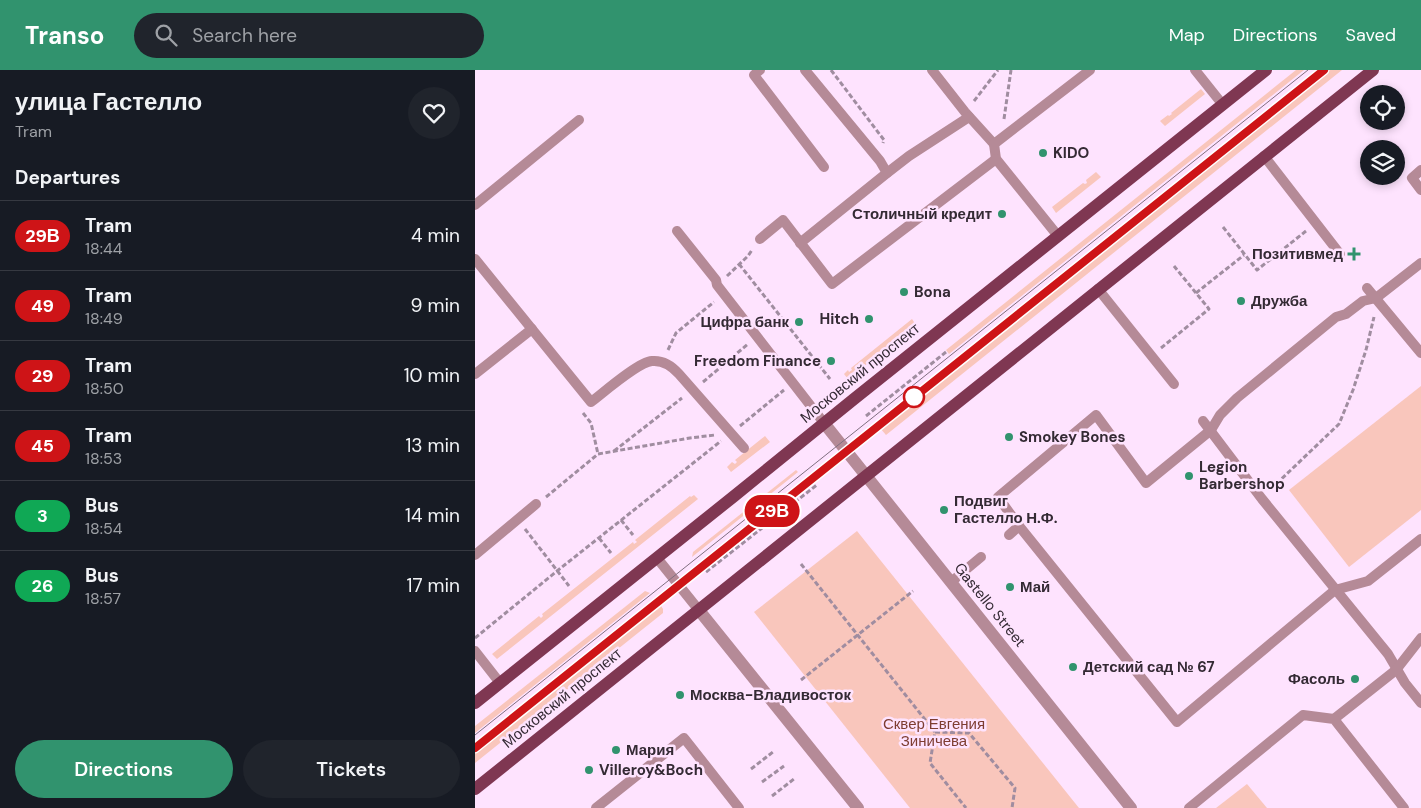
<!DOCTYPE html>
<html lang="en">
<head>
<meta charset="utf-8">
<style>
	body { margin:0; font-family:"DM Sans",sans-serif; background:#20242c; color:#f1f3f6; height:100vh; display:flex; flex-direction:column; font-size:19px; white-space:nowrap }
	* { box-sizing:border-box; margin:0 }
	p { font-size:16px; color:#9ea1a6 }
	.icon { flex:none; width:28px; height:28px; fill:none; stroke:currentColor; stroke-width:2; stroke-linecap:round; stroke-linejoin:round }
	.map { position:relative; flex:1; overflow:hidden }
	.side { display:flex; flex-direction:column; background:#171b24; width:475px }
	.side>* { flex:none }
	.badge { padding:0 10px; border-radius:16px; font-size:18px; line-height:32px }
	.fabs { position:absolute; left:885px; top:15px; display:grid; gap:10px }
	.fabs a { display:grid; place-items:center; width:45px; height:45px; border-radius:50%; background:#171b24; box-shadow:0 2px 8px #0003; font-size:25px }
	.map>.badge { position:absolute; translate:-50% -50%; box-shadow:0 0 0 2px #fff }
	h2 { padding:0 15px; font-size:19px; line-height:45px }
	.round { display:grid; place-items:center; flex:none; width:52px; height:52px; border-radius:26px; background:#20242c }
	.summary { display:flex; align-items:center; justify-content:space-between; height:85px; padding:0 15px }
	h1 { font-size:24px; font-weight:600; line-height:38px }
	.primary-button { display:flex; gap:10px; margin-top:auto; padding:10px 15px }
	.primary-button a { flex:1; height:58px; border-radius:30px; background:#31936e; color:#fff; font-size:20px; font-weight:600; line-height:58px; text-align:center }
	.primary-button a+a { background:#20242c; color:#f1f3f6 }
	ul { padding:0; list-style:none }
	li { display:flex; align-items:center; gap:15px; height:70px; padding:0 15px; border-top:1px solid #363941 }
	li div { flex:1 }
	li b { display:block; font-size:19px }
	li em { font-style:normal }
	li .badge { min-width:55px; font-weight:700; text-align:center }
	header { display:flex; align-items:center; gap:30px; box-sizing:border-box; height:70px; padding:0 25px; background:#31936e; color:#fff }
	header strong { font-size:24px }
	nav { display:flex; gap:28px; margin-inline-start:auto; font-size:18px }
	.search { width:350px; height:45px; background:#20242c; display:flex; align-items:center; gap:12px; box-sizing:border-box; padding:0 18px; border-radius:28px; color:#9ea1a6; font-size:19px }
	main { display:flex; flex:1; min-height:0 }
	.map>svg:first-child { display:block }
</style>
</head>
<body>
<header>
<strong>Transo</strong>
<div class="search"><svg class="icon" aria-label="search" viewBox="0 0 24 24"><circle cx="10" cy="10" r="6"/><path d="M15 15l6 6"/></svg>Search here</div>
<nav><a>Map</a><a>Directions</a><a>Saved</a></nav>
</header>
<main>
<section class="side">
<div class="summary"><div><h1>улица Гастелло</h1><p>Tram</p></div><a class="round"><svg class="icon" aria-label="heart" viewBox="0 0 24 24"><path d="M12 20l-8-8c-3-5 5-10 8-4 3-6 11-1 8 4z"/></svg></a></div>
<h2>Departures</h2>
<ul>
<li><span class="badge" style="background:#ce1417;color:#fff">29В</span><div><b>Tram</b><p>18:44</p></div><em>4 min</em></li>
<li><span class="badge" style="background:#ce1417;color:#fff">49</span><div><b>Tram</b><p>18:49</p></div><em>9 min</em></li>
<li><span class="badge" style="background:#ce1417;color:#fff">29</span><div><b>Tram</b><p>18:50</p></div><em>10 min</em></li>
<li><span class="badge" style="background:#ce1417;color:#fff">45</span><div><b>Tram</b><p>18:53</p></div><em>13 min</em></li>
<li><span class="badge" style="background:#10a855;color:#fff">3</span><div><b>Bus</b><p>18:54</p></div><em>14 min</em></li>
<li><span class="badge" style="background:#10a855;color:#fff">26</span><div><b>Bus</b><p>18:57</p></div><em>17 min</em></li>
</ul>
<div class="primary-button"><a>Directions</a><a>Tickets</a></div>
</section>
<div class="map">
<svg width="946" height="738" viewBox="0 0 946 738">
	<rect width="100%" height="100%" fill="#fee3fe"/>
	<g fill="#f9c6bc">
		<polygon points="821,0 829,0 474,284 471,280"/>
		<polygon points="852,0 867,0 411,365 405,358"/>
		<polygon points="726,19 730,24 690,56 685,51 693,45 694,46 697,44 696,43"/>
		<polygon points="621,102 626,107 581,143 577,137 608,113 610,114 612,113 611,110"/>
		<polygon points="437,249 441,255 373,309 369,304 373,300 374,302 377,300 376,298"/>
		<polygon points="946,316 946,440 874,497 814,420"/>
		<polygon points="290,366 295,372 256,402 252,397 257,392 260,394 262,392 260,390"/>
		<polygon points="321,400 323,402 217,487 218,482"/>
		<polygon points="219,425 223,429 22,589 17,584 64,546 66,548 68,546 67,544 158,472 159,474 162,472 160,470 215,426 216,427"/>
		<polygon points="382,461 604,738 435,738 279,542"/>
		<polygon points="170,521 175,523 0,663 0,656"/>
		<polygon points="185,534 188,539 188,543 0,693 0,682"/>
		<polygon points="772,714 792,738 741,738"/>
	</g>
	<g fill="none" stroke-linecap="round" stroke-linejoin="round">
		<g stroke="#a08da0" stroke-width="3" stroke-dasharray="5 2.5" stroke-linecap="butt">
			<polyline points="356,0 409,70 408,73"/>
			<polyline points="499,31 523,0"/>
			<polyline points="529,49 536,0"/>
			<polyline points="748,157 782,200 831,161"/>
			<polyline points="264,194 355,309"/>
			<polyline points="252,206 273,186 277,180"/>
			<polyline points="721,223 769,185"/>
			<polyline points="686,278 734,239 699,196"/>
			<polyline points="193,280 201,263 239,232"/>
			<polyline points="228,312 273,274"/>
			<polyline points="108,343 116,353 123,384"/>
			<polyline points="391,346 471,282"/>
			<polyline points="265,356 309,320"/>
			<polyline points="139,381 207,328"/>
			<polyline points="796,419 864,354 878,320 891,280 899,247"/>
			<polyline points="71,427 123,384 215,368 240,365"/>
			<polyline points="146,450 158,465"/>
			<polyline points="50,459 94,516"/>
			<polyline points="124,468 136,483"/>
			<polyline points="326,494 460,662 455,693 491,738"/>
			<polyline points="231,502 343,414"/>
			<polyline points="0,568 82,501 246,371"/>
			<polyline points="326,610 438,521"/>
			<polyline points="460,662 494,663 540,718 537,738"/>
			<polyline points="276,699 298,682"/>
			<polyline points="287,712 309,696"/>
			<polyline points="297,726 319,709"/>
		</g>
		<g stroke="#b58a97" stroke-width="10">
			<polyline points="285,0 279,5 349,97"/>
			<polyline points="330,0 405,91 412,103"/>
			<polyline points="457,0 490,42 519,74"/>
			<polyline points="720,0 748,35"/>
			<polyline points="789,86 865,184"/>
			<polyline points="946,100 937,108 946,120"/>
			<polyline points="0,135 104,50"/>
			<polyline points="202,161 241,210 242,215 349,353"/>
			<polyline points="583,166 521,89 519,74 615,0"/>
			<polyline points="285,169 308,150 357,214 521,89"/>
			<polyline points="325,173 412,103 434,86 494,47"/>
			<path d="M0,189L116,332C128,323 163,292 177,291C188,290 197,296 204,304L269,378"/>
			<polyline points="946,193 901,228 888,231 871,244 861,247 762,328 745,345 736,360 671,413 621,345 523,427 544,456 702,652 860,520 893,511 946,469"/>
			<polyline points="892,218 946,283"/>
			<polyline points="623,219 699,314"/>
			<polyline points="0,304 57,259"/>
			<polyline points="728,351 787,429 913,584 930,613 946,633"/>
			<polyline points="534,465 544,456"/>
			<polyline points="0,485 61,434"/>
			<polyline points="182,488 223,539"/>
			<polyline points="476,512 506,487"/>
			<polyline points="0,581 25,613"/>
			<polyline points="859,649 921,600 946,568"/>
			<polyline points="121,738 209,668 264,738"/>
			<polyline points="714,738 828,645 859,649 929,738"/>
		</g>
		<g stroke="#b58a97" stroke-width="12">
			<polyline points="349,353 656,738"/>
			<polyline points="223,539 383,738"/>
		</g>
		<g stroke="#7f3752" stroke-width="12">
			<polyline points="0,633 258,427 379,329 791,0"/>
			<polyline points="0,719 898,0"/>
		</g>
		<g stroke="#806f80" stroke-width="1">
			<polyline points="0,665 833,0"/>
			<polyline points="0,678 849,0"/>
		</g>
	</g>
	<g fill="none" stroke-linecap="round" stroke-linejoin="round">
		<defs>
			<polyline id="line" points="0,678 849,0"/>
		</defs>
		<use href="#line" stroke="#fff" stroke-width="11"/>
		<use href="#line" stroke="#ce1417" stroke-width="8"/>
	</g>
	<g fill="#31936e" stroke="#fee3fe" stroke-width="2">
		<circle cx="568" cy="83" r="5"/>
		<circle cx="527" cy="144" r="5"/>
		<path d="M876.5 176.5h5v5h5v5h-5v5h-5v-5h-5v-5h5z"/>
		<circle cx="429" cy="222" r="5"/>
		<circle cx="766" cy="231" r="5"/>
		<circle cx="394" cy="249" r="5"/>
		<circle cx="324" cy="252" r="5"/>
		<circle cx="356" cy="291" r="5"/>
		<circle cx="534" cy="367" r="5"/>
		<circle cx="714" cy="406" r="5"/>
		<circle cx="469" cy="440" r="5"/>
		<circle cx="535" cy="517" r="5"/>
		<circle cx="598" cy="597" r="5"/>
		<circle cx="880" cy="609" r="5"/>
		<circle cx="205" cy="625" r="5"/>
		<circle cx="141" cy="680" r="5"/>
		<circle cx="114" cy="700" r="5"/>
	</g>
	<circle fill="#fff" stroke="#ce1417" stroke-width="2.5" cx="439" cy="327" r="10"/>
	<g text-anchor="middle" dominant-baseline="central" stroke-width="5" stroke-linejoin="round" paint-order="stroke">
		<g font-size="15" font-weight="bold" fill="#342a34" stroke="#fee3fe" text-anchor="start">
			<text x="578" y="83">KIDO</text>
			<text x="517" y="144" text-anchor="end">Столичный кредит</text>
			<text x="868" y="184" text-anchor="end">Позитивмед</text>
			<text x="439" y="222">Bona</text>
			<text x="776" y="231">Дружба</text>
			<text x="384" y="249" text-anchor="end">Hitch</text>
			<text x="314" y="252" text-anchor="end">Цифра банк</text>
			<text x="346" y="291" text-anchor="end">Freedom Finance</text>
			<text x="544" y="367">Smokey Bones</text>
			<text x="724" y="397">Legion<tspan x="724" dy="17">Barbershop</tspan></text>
			<text x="479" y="431">Подвиг<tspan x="479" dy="17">Гастелло Н.Ф.</tspan></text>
			<text x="545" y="517">Май</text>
			<text x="608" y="597">Детский сад № 67</text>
			<text x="870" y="609" text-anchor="end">Фасоль</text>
			<text x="215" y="625">Москва-Владивосток</text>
			<text x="151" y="680">Мария</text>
			<text x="124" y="700">Villeroy&amp;Boch</text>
		</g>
		<g font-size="15" fill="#342a34" stroke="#fee3fe">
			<text transform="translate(385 303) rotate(-39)">Московский проспект</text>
			<text transform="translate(515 535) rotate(51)">Gastello Street</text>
			<text transform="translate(87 628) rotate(-39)">Московский проспект</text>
		</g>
		<g font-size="15" fill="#7e3d31" stroke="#fee3fe">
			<text x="459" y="654">Сквер Евгения<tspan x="459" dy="17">Зиничева</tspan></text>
		</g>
	</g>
</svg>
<div class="fabs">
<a><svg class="icon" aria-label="locate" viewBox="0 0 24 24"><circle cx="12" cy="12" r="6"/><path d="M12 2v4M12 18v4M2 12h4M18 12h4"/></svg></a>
<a><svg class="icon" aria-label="layers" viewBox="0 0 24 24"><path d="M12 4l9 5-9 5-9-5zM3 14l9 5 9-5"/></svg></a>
</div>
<b class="badge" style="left:297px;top:441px;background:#ce1417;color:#fff">29В</b>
</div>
</main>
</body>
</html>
